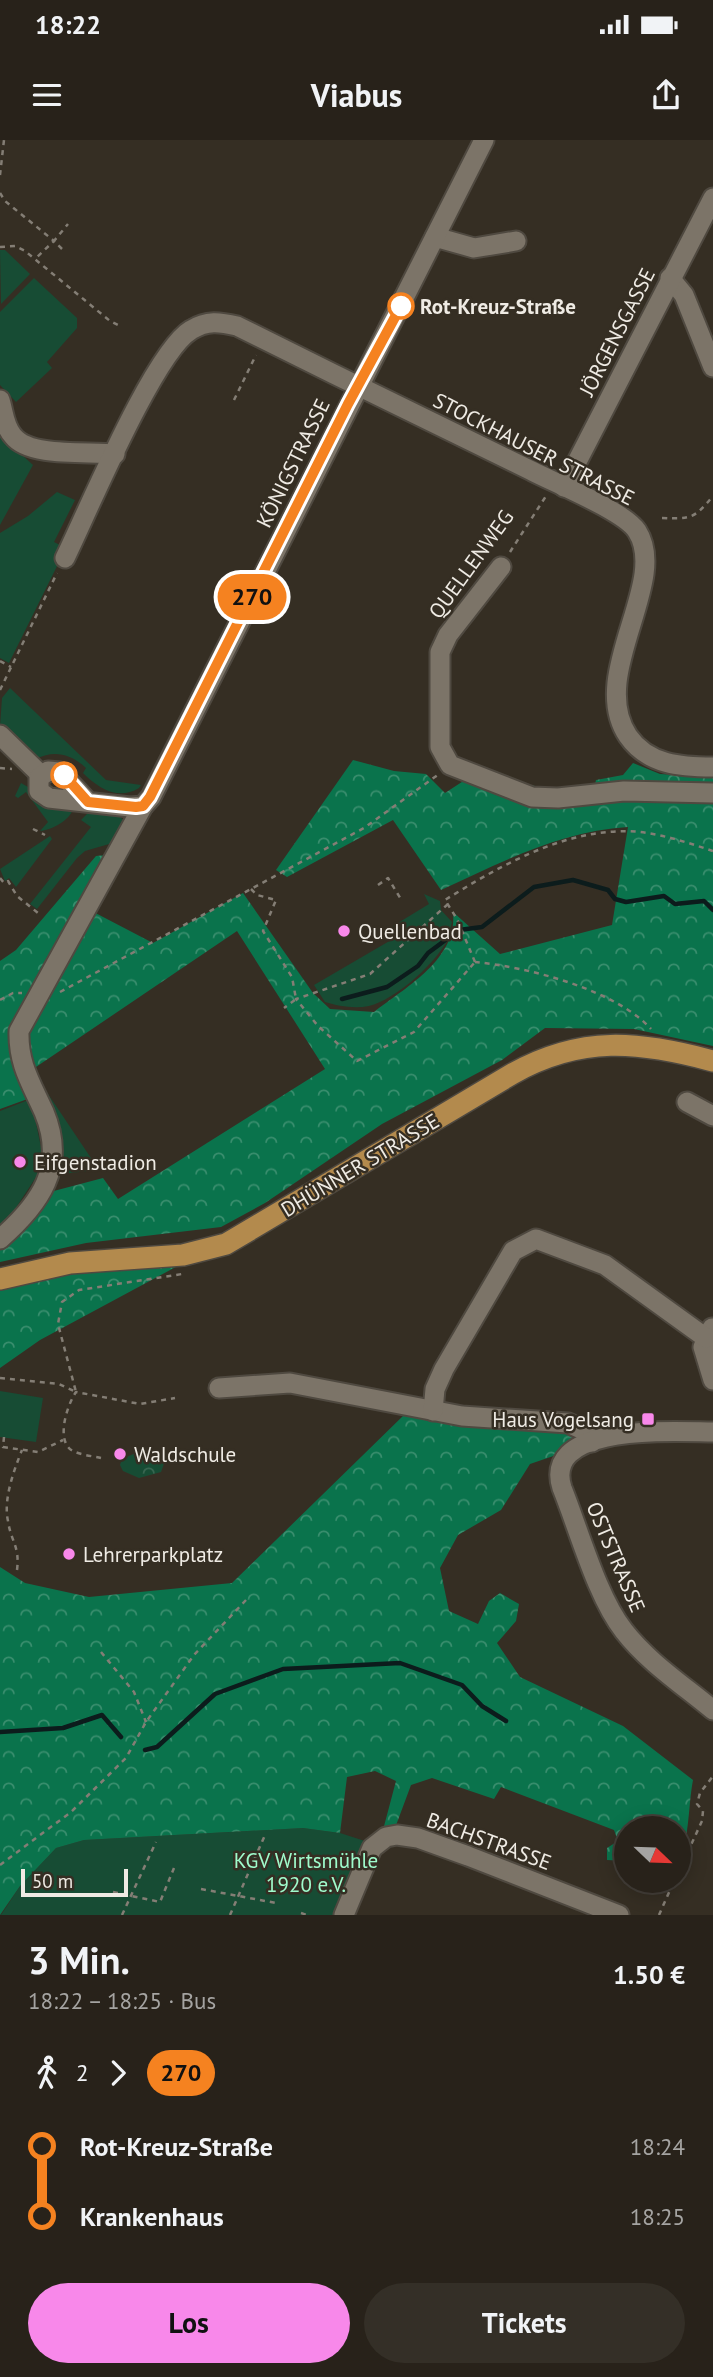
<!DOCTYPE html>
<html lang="de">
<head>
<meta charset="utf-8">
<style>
	body { margin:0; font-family:"PT Sans",sans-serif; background:#342f27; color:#f1f3f6; height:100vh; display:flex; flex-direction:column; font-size:26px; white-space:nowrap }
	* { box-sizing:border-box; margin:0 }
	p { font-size:23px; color:#a5a4a2 }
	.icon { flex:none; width:38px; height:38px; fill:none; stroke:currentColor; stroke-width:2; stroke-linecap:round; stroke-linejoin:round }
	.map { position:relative; height:1775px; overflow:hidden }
	.sheet { display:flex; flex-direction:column; background:#28221a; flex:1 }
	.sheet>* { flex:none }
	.badge { padding:0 14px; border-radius:23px; font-size:24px; line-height:46px }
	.needle { width:46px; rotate:113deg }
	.fabs { position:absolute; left:614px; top:1676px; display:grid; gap:14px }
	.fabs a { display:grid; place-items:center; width:77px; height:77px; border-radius:50%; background:#28221a; box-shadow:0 4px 18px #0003,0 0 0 2px #443f39; font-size:35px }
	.scale { position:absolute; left:21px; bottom:18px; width:107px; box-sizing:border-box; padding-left:7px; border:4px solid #efebe4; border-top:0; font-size:19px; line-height:24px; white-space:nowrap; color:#efebe4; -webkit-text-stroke:5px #352e23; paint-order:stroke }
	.map>.badge { position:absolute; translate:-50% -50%; box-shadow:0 0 0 4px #fff }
	.legs { display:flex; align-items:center; gap:10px; height:77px; padding:0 28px; font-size:23px }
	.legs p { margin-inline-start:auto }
	.headline { display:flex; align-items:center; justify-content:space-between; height:119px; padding:0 28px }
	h1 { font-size:38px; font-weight:700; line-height:52px }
	.button { display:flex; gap:14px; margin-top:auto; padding:14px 28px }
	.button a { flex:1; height:80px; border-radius:42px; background:#f888ea; color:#111; font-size:28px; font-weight:700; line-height:80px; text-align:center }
	.button a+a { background:#342f27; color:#f1f3f6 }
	ul { padding:0 28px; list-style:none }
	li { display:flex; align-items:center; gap:24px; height:70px; font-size:26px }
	li i { display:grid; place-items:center; width:10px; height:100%; margin:0 9px; background:currentColor }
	li i::after { content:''; width:18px; height:18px; margin:-9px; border:5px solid; border-radius:50%; background:#28221a }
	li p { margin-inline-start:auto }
	li:first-child i { background:linear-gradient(#0000 50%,currentColor 0) }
	li:last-child i { background:linear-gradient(currentColor 50%,#0000 0) }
	.status { display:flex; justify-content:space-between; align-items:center; height:49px; padding:0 35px; background:#28221a; direction:ltr }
	.status svg { height:19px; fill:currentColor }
	header { display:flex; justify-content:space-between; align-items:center; height:91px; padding:0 28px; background:#28221a; font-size:32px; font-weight:700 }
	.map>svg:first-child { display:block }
</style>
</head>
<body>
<div class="status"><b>18:22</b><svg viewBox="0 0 49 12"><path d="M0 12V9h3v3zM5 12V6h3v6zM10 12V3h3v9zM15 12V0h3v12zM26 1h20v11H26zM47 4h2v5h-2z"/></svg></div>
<header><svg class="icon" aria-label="menu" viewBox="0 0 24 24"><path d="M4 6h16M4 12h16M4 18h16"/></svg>Viabus<svg class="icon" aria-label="share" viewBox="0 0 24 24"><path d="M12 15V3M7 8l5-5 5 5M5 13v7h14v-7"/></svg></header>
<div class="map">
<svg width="713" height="1775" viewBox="0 0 713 1775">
	<defs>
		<pattern id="forest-crowns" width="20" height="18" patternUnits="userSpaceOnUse" patternTransform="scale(1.75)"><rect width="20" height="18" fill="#0a734c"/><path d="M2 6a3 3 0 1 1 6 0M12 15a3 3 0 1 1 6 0" fill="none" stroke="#3a8e6e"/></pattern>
		<pattern id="park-crowns" width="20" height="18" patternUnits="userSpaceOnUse" patternTransform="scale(1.75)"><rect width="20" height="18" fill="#174c34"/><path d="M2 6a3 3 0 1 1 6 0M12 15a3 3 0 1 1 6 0" fill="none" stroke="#396651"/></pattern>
	</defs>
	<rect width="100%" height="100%" fill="#352e23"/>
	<g fill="#174c34">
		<polygon points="0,110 5,110 30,134 1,164"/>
		<polygon points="34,138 77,178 77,188 47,222 52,228 16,262 0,245 0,172"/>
		<polygon points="0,295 33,325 0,385"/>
		<polygon points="57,352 75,360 54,402 66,408 9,523 0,518 0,393 28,376"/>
		<path d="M10,548L106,640L141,645L139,648C118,661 98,648 83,633L86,628C71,614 54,609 34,620L0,586L2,558Z"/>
		<path d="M21,643L28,647L33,657L73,669C70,680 52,690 40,691L48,682L26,652L18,658L15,656Z"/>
		<polygon points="89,672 115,673 126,682 116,702 85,711 77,718 37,769 30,764 91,687 81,680"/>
		<polygon points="50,696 52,699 16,747 9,738 5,741 0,729"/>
		<path d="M424,754L440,761L441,770L452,782C450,789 449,797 446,803C431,827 396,859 369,866C354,869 338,866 325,862L314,845L398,796L393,786L429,764Z"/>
		<polygon points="46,951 99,1030 59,1034 58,1010"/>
		<polygon points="31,959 42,1012 40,1031 6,1083 0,1088 0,971"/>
		<polygon points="0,1251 43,1258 36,1302 0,1297"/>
		<polygon points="303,1688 340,1693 368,1702 338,1775 1,1775 20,1746 56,1708 84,1700"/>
	</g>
	<g fill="url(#forest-crowns)">
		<path d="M353,620L394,631L426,634L445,653L468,638L516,642L592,658L596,640L623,635L633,623L660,634L713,637V906L634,889L545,888L502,920L382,984L265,1063L221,1087L86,1103L0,1122V1104L50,1052L103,1038L118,1059L325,929L237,791L33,929L44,953L0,969V821L16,810L96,716L107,715L82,766L153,803L243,753L313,853L330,869L374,872C406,847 458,819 453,772L500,814L612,785L628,687C560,691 502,722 441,750L393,680L287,737L276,730Z"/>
		<polygon points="185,1122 40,1200 0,1228 0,1148 49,1134"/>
		<path d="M404,1275L462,1284L571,1291L574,1297L573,1305L565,1312L530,1324L501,1370L458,1395L440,1428L449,1471L478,1484L489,1461L500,1453L519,1464L516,1481L497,1503L520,1537L623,1586L693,1640C688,1666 690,1696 679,1720V1689H626V1721L607,1720V1708L618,1701L614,1690L501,1647L494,1659L432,1638L411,1645L395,1688L383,1690L396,1641L375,1631L347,1637L340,1693L303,1688L84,1700L56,1708L20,1746L0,1775V1427L25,1443L89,1457L232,1443Z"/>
	</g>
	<polygon fill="url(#park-crowns)" points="145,1309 164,1316 165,1321 161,1332 139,1338 123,1331 120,1325 122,1319"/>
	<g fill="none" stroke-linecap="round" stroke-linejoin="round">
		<g stroke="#0c1c1c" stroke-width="4.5">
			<polyline points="342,859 387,847 418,826 428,813 459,790 482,787 534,747 573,740 608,750 615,759 626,762 664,756 675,764 704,761 713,770"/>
			<polyline points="0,1592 63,1588 102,1575 121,1597"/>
			<polyline points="145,1610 157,1607 215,1554 283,1529 400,1523 462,1545 482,1566 506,1581"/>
		</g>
		<defs>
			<g id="minor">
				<polyline points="435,97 474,108 516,101"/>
				<polyline points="670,138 684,155 713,227"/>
				<path d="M0,260C4,273 4,286 13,296C30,318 89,311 115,314"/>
				<polyline points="564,347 713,58"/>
				<path d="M65,418C88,371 154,212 191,190C207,180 220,182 237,186C335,235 433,283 532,331C555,343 624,371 637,391C670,442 587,535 628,596C648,625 681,627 713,627"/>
				<polyline points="501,427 448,495 440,512 440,607 450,625 532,657 558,658 624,651 713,653"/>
				<polyline points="0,595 41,635"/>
				<polyline points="88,662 60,632 48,631 39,638 39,651 49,658 130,667 143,666 151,657 484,0"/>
				<polyline points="687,962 713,976"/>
				<path d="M0,1099C40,1064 67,1027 44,972C31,943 18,924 19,891L143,666"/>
				<polyline points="712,1188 703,1207 713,1240"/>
				<polyline points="219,1248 290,1243 462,1276 568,1283 585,1291 592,1302"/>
				<polyline points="433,1271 435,1249 444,1229 513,1111 536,1099 605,1125 706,1198"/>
				<path d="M713,1292C677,1292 541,1282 562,1348C579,1390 597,1457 624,1491C648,1522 683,1545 713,1570"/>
				<polyline points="344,1775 372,1708 386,1697 397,1695 418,1698 468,1716 619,1775"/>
			</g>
			<path id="major" d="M0,1139L70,1123L183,1115L226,1104L512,934C581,895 639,901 713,921"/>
		</defs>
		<use href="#minor" stroke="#4f4940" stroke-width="23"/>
		<use href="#major" stroke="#4f4940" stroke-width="24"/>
		<g stroke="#847e75" stroke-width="2.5" stroke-dasharray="5 5" stroke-linecap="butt">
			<polyline points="0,35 4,0"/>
			<polyline points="0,53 5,61 54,101 36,118"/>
			<polyline points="0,107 15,106 25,111 110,181 120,186"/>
			<polyline points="62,109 54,101 68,84"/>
			<polyline points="234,260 256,215"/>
			<path d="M662,378C691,379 694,379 713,356"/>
			<polyline points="510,412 546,356"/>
			<polyline points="0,521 11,527"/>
			<polyline points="0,550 57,433"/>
			<polyline points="0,628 12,629"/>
			<polyline points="33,689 45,695"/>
			<polyline points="0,738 4,743 8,741 17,756 38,773"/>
			<polyline points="378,745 388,738 402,761"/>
			<polyline points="251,749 257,755 276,760 263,791 292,837 296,859 284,868"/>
			<polyline points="448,764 370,834 296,859 318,886 357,921 414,892 475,822"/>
			<path d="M475,822L457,779L445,760C501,725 571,685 640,692C665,695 689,703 713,711"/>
			<path d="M475,822C528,827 616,850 651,889"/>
			<polyline points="60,852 364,688 439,634"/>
			<polyline points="0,860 13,853 22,853"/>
			<polyline points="0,1238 59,1244 76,1252 58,1184 62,1162 79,1150 182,1134"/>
			<polyline points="4,1297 3,1307 38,1312 63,1300"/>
			<path d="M101,1318C92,1316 81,1315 73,1311C55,1302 67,1265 76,1252L140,1264L175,1258"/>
			<path d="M17,1430C20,1406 11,1402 8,1381C3,1360 14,1330 22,1310"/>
			<polyline points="101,1512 134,1552 146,1582"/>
			<polyline points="0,1725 71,1672 126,1618 146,1582 194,1515 246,1460"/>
			<polyline points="679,1731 702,1681 703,1671 697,1664 700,1653 713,1636"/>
			<polyline points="201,1749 276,1763"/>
			<polyline points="113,1752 160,1762 174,1728"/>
			<polyline points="301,1773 307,1775"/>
			<polyline points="122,1775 156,1702"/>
			<polyline points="230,1775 265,1695"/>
			<polyline points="659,1775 674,1741"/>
		</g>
		<use href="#minor" stroke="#7c7468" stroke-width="19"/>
		<use href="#major" stroke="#b38a4d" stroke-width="21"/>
	</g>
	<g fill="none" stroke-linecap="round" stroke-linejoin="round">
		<defs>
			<polyline id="line-1" points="64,635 88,662 136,667 143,666 150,657 348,264 401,166"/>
		</defs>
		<use href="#line-1" stroke="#fff" stroke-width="16"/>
		<use href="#line-1" stroke="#f58220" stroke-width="10"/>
	</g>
	<g fill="#fff" stroke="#f58220" stroke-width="3.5">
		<circle cx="401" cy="166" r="12"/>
		<circle cx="64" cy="635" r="12"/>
	</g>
	<g fill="#f888ea" stroke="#352e23" stroke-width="2.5">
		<circle cx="344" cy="791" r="7"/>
		<circle cx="20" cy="1022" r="7"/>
		<rect x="641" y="1272" width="14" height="14" rx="3.5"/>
		<circle cx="120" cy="1314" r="7"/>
		<circle cx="69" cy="1414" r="7"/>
	</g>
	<g text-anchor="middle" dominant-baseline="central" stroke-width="5" stroke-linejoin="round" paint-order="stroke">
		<g font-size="21" font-weight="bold" fill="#efebe4" stroke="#352e23" text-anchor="start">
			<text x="420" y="166">Rot-Kreuz-Straße</text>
		</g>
		<g font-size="21" fill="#efebe4" stroke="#352e23">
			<text transform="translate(617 192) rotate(-63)">JÖRGENSGASSE</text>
			<text transform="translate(534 309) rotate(27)">STOCKHAUSER STRASSE</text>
			<text transform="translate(293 323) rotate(-64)">KÖNIGSTRASSE</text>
			<text transform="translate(471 424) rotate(-54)">QUELLENWEG</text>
			<text transform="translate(360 1025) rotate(-31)">DHÜNNER STRASSE</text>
			<text transform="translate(616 1417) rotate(67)">OSTSTRASSE</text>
			<text transform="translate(489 1701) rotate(20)">BACHSTRASSE</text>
		</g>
		<g font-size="21" fill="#efebe4" stroke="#352e23" text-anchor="start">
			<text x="358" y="791">Quellenbad</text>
			<text x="34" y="1022">Eifgenstadion</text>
			<text x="634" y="1279" text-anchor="end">Haus Vogelsang</text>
			<text x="134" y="1314">Waldschule</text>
			<text x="83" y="1414">Lehrerparkplatz</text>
		</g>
		<g font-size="21" fill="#9ffbcc" stroke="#352e23">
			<text x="306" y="1720">KGV Wirtsmühle<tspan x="306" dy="24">1920 e.V.</tspan></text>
		</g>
	</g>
</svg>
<div class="fabs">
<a><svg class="needle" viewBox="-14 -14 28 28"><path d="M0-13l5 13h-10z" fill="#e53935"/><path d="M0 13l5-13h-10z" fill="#a5a4a2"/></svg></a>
</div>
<div class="scale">50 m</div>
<b class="badge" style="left:252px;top:457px;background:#f58220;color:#111">270</b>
</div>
<section class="sheet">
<div class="headline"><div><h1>3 Min.</h1><p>18:22 – 18:25 · Bus</p></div><b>1.50 €</b></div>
<div class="legs"><svg class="icon" aria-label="walk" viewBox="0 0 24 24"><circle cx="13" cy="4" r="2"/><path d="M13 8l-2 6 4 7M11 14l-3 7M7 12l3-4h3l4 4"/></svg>2<svg class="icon" aria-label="forward" viewBox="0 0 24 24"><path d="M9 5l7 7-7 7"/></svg><b class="badge" style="background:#f58220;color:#111">270</b></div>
<ul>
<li><i style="color:#f58220"></i><b>Rot-Kreuz-Straße</b><p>18:24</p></li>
<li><i style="color:#f58220"></i><b>Krankenhaus</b><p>18:25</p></li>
</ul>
<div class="button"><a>Los</a><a>Tickets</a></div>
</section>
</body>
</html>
